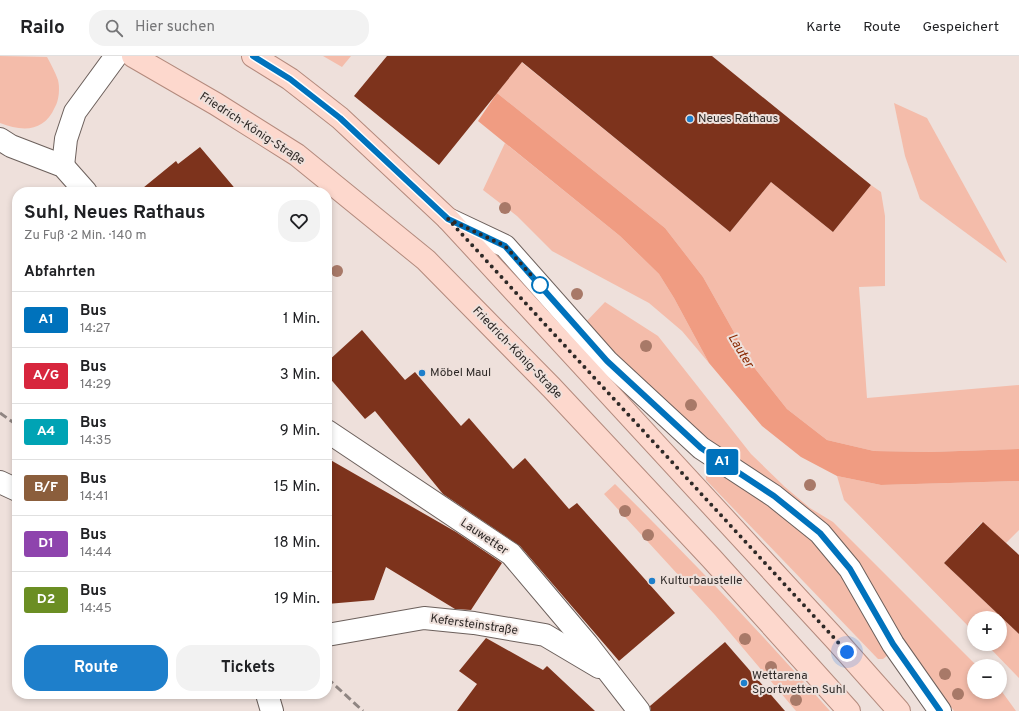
<!DOCTYPE html>
<html lang="de">
<head>
<meta charset="utf-8">
<style>
	body { margin:0; font-family:Overpass,sans-serif; background:#f2f2f2; color:#202124; height:100vh; display:flex; flex-direction:column; font-size:15px; white-space:nowrap }
	* { box-sizing:border-box; margin:0 }
	p { font-size:13px; color:#757577 }
	.icon { flex:none; width:22px; height:22px; fill:none; stroke:currentColor; stroke-width:2; stroke-linecap:round; stroke-linejoin:round }
	.map { position:relative; flex:1; overflow:hidden }
	.drawer { position:absolute; left:12px; top:131px; width:320px; height:512px; display:flex; flex-direction:column; background:#fff; border-radius:16px; box-shadow:0 2px 6px #0003 }
	.drawer>* { flex:none }
	.badge { padding:0 8px; border-radius:3px; font-size:14px; line-height:26px }
	.controls { position:absolute; left:967px; top:555px; display:grid; gap:8px }
	.controls a { display:grid; place-items:center; width:40px; height:40px; border-radius:50%; background:#fff; box-shadow:0 2px 6px #0003; font-size:20px }
	.you { position:absolute; width:20px; height:20px; margin:-10px; border:3px solid #fff; border-radius:50%; background:#1a73e8; box-shadow:0 0 0 6px #1a73e833 }
	.map>.badge { position:absolute; translate:-50% -50%; box-shadow:0 0 0 2px #fff }
	h2 { padding:0 12px; font-size:15px; line-height:36px }
	.round { display:grid; place-items:center; flex:none; width:42px; height:42px; border-radius:16px; background:#f2f2f2 }
	.overview { display:flex; align-items:center; justify-content:space-between; height:68px; padding:0 12px }
	h1 { font-size:19px; font-weight:700; line-height:30px }
	.action { display:flex; gap:8px; margin-top:auto; padding:8px 12px }
	.action a { flex:1; height:46px; border-radius:16px; background:#1e7fcb; color:#fff; font-size:16px; font-weight:700; line-height:46px; text-align:center }
	.action a+a { background:#f2f2f2; color:#202124 }
	ul { padding:0; list-style:none }
	li { display:flex; align-items:center; gap:12px; height:56px; padding:0 12px; border-top:1px solid #e0e0e0 }
	li div { flex:1 }
	li b { display:block; font-size:15px }
	li em { font-style:normal }
	li .badge { min-width:44px; font-weight:700; text-align:center }
	header { display:flex; align-items:center; gap:24px; box-sizing:border-box; height:56px; padding:0 20px; background:#fff; border-bottom:1px solid #e0e0e0 }
	header strong { font-size:19px }
	nav { display:flex; gap:22px; margin-inline-start:auto; font-size:14px }
	.search { width:280px; height:36px; background:#f2f2f2; display:flex; align-items:center; gap:10px; box-sizing:border-box; padding:0 14px; border-radius:16px; color:#757577; font-size:15px }
	.map>svg:first-child { display:block }
</style>
</head>
<body>
<header>
<strong>Railo</strong>
<div class="search"><svg class="icon" aria-label="search" viewBox="0 0 24 24"><circle cx="10" cy="10" r="6"/><path d="M15 15l6 6"/></svg>Hier suchen</div>
<nav><a>Karte</a><a>Route</a><a>Gespeichert</a></nav>
</header>
<div class="map">
<svg width="1019" height="655" viewBox="0 0 1019 655">
	<rect width="100%" height="100%" fill="#eee0db"/>
	<g fill="#f4bcaa">
		<path d="M0,0L47,1C51,8 55,16 58,24C60,32 59,44 55,51C44,76 23,76 0,67Z"/>
		<polygon points="323,0 351,0 342,11"/>
		<polygon points="514,0 730,176 771,126 833,176 871,129 881,136 885,160 885,230 859,231 867,342 1019,329 1019,393 930,396 874,395 827,384 787,353 753,310 703,221 665,172 497,37 505,27 491,16"/>
		<polygon points="894,47 927,62 1007,207 920,143 905,100"/>
		<polygon points="505,87 620,180 659,218 674,242 709,307 682,275 649,247 552,195 517,160 483,134"/>
		<polygon points="605,246 658,280 751,398 785,431 810,452 833,466 977,610 974,610 974,636 1000,636 1000,633 1016,655 954,655 910,597 876,538 707,386 583,269"/>
		<polygon points="710,412 716,412 795,468 830,501 843,521 888,599 883,603 878,603 706,424 706,415"/>
		<polygon points="837,420 881,429 1019,425 1019,474 1006,487 982,466 944,507 1019,578 1019,622 986,588 1000,588 1000,562 974,562 974,576 844,444"/>
		<path d="M615,428C689,501 761,577 830,655H796L715,559L604,438Z"/>
	</g>
	<polygon fill="#f09c82" points="497,37 665,172 703,221 753,310 787,353 827,384 874,395 930,396 1019,393 1019,425 881,429 837,420 801,401 762,370 709,307 674,242 659,218 620,180 478,65"/>
	<g fill="#7d331c">
		<polygon points="387,0 712,0 871,129 833,176 771,126 730,176 522,6 439,109 354,40"/>
		<polygon points="200,91 238,136 138,136 176,105 178,108"/>
		<polygon points="362,274 405,324 415,316 461,370 469,362 513,413 525,402 569,453 577,447 675,557 619,605 520,490 443,438 375,355 365,363 327,319 327,306"/>
		<polygon points="327,402 456,476 502,507 471,554 455,553 386,511 374,544 327,548"/>
		<polygon points="983,466 1019,499 1019,578 944,507"/>
		<polygon points="486,582 543,614 547,610 595,655 457,655 477,628 459,615"/>
		<polygon points="725,586 785,655 651,655 650,650"/>
	</g>
	<g fill="none" stroke-linecap="round" stroke-linejoin="round">
		<defs>
			<g id="minor">
				<polyline points="0,83 11,90 63,110 86,136"/>
				<polyline points="63,110 66,83 75,56 116,0"/>
				<polyline points="448,163 505,190 607,305 701,392 774,440 820,477 850,513 893,588 940,655"/>
				<polyline points="327,375 511,498 587,588 639,655"/>
				<polyline points="0,426 17,434"/>
				<polyline points="327,579 424,562 474,567 545,579 599,611"/>
				<polyline points="267,638 272,655"/>
			</g>
			<g id="major">
				<polyline points="133,0 216,48 297,99 426,204 552,332 712,503 849,655"/>
				<polyline points="253,0 290,23 340,62 448,163 836,584 899,655"/>
			</g>
		</defs>
		<use href="#minor" stroke="#6c605c" stroke-width="24"/>
		<use href="#major" stroke="#b38a7d" stroke-width="24"/>
		<use href="#minor" stroke="#fff" stroke-width="22"/>
		<use href="#major" stroke="#fdd8cd" stroke-width="22"/>
		<g stroke="#8f8582" stroke-width="3" stroke-dasharray="8 4" stroke-linecap="butt">
			<polyline points="0,357 17,369"/>
			<polyline points="327,622 363,655"/>
		</g>
	</g>
	<g fill="#a87968">
		<circle cx="505" cy="152" r="6"/>
		<circle cx="337" cy="215" r="6"/>
		<circle cx="577" cy="238" r="6"/>
		<circle cx="646" cy="290" r="6"/>
		<circle cx="691" cy="349" r="6"/>
		<circle cx="810" cy="429" r="6"/>
		<circle cx="625" cy="455" r="6"/>
		<circle cx="648" cy="479" r="6"/>
		<circle cx="745" cy="583" r="6"/>
		<circle cx="771" cy="611" r="6"/>
		<circle cx="945" cy="618" r="6"/>
		<circle cx="958" cy="638" r="6"/>
		<circle cx="796" cy="644" r="6"/>
	</g>
	<g fill="none" stroke-linecap="round" stroke-linejoin="round">
		<defs>
			<polyline id="line" points="253,0 290,23 340,62 448,163 505,190 607,305 701,392 774,440 820,477 850,513 893,588 940,655"/>
		</defs>
		<use href="#line" stroke="#fff" stroke-width="9"/>
		<use href="#line" stroke="#0072bc" stroke-width="6"/>
		<polyline stroke="#2e2927" stroke-width="4" stroke-dasharray="0 7.2" points="540,229 505,190 448,163 847,596"/>
	</g>
	<g fill="#1e7fcb" stroke="#eee0db" stroke-width="1.5">
		<circle cx="690" cy="63" r="4"/>
		<circle cx="422" cy="317" r="4"/>
		<circle cx="652" cy="525" r="4"/>
		<circle cx="744" cy="627" r="4"/>
	</g>
	<circle fill="#fff" stroke="#0072bc" stroke-width="2" cx="540" cy="229" r="8"/>
	<g text-anchor="middle" dominant-baseline="central" stroke-width="4" stroke-linejoin="round" paint-order="stroke">
		<g font-size="12" fill="#2e2927" stroke="#eee0db" text-anchor="start">
			<text x="698" y="63">Neues Rathaus</text>
			<text x="430" y="317">Möbel Maul</text>
			<text x="660" y="525">Kulturbaustelle</text>
			<text x="752" y="620">Wettarena<tspan x="752" dy="14">Sportwetten Suhl</tspan></text>
		</g>
		<g font-size="12" fill="#2e2927" stroke="#eee0db">
			<text transform="translate(252 73) rotate(33)">Friedrich-König-Straße</text>
			<text transform="translate(517 297) rotate(46)">Friedrich-König-Straße</text>
			<text transform="translate(484 481) rotate(34)">Lauwetter</text>
			<text transform="translate(474 569) rotate(8)">Kefersteinstraße</text>
		</g>
		<g font-size="13" font-style="italic" fill="#8a2902" stroke="#eee0db">
			<text transform="translate(740 295) rotate(59)">Lauter</text>
		</g>
	</g>
</svg>
<div class="controls">
<a>+</a>
<a>−</a>
</div>
<div class="you" style="left:847px;top:596px"></div>
<b class="badge" style="left:722px;top:406px;background:#0072bc;color:#fff">A1</b>
<section class="drawer">
<div class="overview"><div><h1>Suhl, Neues Rathaus</h1><p>Zu Fuß · 2 Min. · 140 m</p></div><a class="round"><svg class="icon" aria-label="heart" viewBox="0 0 24 24"><path d="M12 20l-8-8c-3-5 5-10 8-4 3-6 11-1 8 4z"/></svg></a></div>
<h2>Abfahrten</h2>
<ul>
<li><span class="badge" style="background:#0072bc;color:#fff">A1</span><div><b>Bus</b><p>14:27</p></div><em>1 Min.</em></li>
<li><span class="badge" style="background:#d7263d;color:#fff">A/G</span><div><b>Bus</b><p>14:29</p></div><em>3 Min.</em></li>
<li><span class="badge" style="background:#00a3b4;color:#fff">A4</span><div><b>Bus</b><p>14:35</p></div><em>9 Min.</em></li>
<li><span class="badge" style="background:#8b5e3c;color:#fff">B/F</span><div><b>Bus</b><p>14:41</p></div><em>15 Min.</em></li>
<li><span class="badge" style="background:#8e44ad;color:#fff">D1</span><div><b>Bus</b><p>14:44</p></div><em>18 Min.</em></li>
<li><span class="badge" style="background:#6b8e23;color:#fff">D2</span><div><b>Bus</b><p>14:45</p></div><em>19 Min.</em></li>
</ul>
<div class="action"><a>Route</a><a>Tickets</a></div>
</section>
</div>
</body>
</html>
